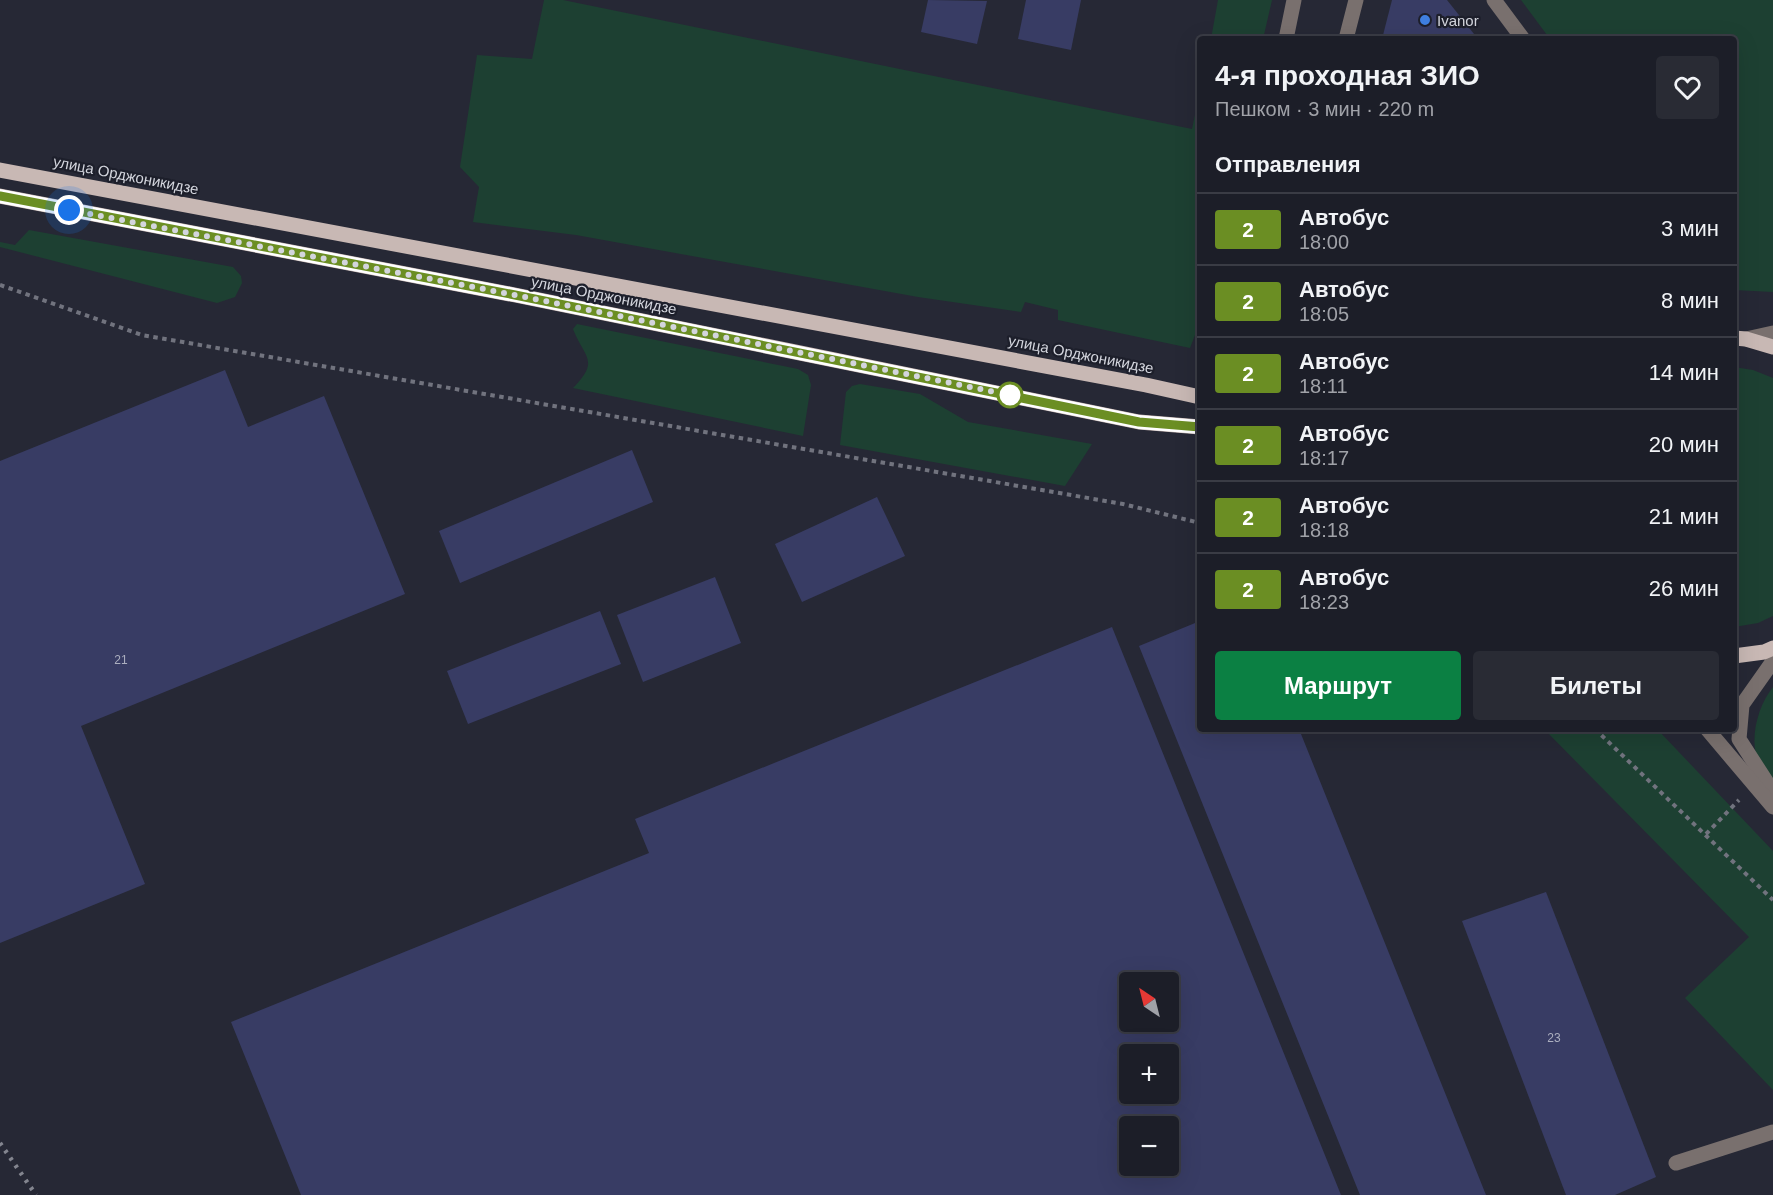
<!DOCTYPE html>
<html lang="ru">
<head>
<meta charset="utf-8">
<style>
	body { margin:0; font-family:Arial,sans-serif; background:#292b34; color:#f1f3f6; height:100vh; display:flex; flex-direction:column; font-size:22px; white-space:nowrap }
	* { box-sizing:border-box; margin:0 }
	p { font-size:20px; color:#a0a2a8 }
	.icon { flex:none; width:33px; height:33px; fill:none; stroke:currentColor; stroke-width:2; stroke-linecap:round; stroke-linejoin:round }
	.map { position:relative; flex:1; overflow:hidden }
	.details { position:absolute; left:1197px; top:36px; width:540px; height:696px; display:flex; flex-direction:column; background:#1c1e28; border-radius:6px; box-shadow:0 6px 24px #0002,0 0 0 2px #3a3c45 }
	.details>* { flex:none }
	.badge { padding:0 12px; border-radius:4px; font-size:21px; line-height:39px }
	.needle { width:39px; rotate:325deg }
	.fabs { position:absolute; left:1119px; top:972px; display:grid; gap:12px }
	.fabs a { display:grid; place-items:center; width:60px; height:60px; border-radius:6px; background:#1c1e28; box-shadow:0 6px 24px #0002,0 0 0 2px #3a3c45; font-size:30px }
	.you { position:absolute; width:30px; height:30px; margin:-15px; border:4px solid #fff; border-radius:50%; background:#1a73e8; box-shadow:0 0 0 9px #1a73e833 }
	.map>.badge { position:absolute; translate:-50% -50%; box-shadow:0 0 0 3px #fff }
	h2 { padding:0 18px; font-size:22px; line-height:54px }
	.round { display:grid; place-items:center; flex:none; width:63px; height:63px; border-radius:6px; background:#292b34 }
	.headline { display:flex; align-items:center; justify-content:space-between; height:102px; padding:0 18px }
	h1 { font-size:28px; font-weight:700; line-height:45px }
	.primary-button { display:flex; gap:12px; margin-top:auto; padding:12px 18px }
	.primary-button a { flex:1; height:69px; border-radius:6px; background:#0b8043; color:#fff; font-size:24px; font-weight:700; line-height:69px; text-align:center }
	.primary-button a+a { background:#292b34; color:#f1f3f6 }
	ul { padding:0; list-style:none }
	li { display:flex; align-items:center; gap:18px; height:72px; padding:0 18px; border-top:2px solid #3a3c45 }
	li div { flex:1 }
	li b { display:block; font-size:22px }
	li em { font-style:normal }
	li .badge { min-width:66px; font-weight:700; text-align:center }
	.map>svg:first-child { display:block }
</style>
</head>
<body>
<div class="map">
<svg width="1773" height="1195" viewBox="0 0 1773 1195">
	<rect width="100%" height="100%" fill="#262835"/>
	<g fill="#1d4032">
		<polygon points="544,0 563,0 1192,129 1200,91 1200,322 1190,348 1058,320 1058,310 1025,302 1021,312 918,297 576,235 473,222 479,187 460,167 477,55 532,59"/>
		<polygon points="1218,0 1272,0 1263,39 1211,39"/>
		<polygon points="1521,0 1773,0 1773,292 1734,290 1734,39 1550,39"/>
		<polygon points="29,230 233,267 241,276 242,283 235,297 217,303 0,247 0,242 15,245"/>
		<path d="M577,324L798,369L808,375L811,385L803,436L573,388C600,360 585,359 573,329Z"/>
		<polygon points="1734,367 1753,370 1773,378 1773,616 1758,623 1734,627"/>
		<polygon points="860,384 920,394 968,422 1092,444 1065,486 840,445 846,392 852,386"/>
		<path d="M1773,687V786C1769,780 1764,773 1760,766C1748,742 1757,707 1773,687Z"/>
		<polygon points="1544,729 1657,729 1773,851 1773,1090 1685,998 1749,937"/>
	</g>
	<g fill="#383c64" fill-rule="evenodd">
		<polygon points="928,0 987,1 977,44 921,32"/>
		<polygon points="1026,0 1081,0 1071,50 1018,39"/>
		<polygon points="1392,0 1447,0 1478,39 1382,39"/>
		<polygon points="225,370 248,427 324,396 405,594 81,726 145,884 0,943 0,461"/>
		<polygon points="632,450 653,502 460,583 439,531"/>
		<polygon points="877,497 905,556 802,602 775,544"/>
		<polygon points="715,577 741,643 643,682 617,615"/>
		<polygon points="600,611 621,664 468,724 447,671"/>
		<polygon points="1200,621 1200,729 1299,729 1486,1195 1360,1195 1139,646"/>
		<path d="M1112,627L1341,1195H301L231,1022L649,853L635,819ZM1130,982H1168V1022H1130ZM1130,1054H1168V1094H1130ZM1130,1126H1168V1166H1130Z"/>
		<polygon points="1546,892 1656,1177 1615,1195 1566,1195 1462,921"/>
	</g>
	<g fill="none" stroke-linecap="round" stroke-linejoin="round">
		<g stroke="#71737e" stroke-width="4" stroke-dasharray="4.5 4.5" stroke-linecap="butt">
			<polyline points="0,285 142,335 1123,504 1200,523"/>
			<polyline points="1595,729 1773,900"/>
			<polyline points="1706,834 1739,800"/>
		</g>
		<g stroke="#79706e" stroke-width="15">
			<polyline points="1494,0 1523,39"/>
			<polyline points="1286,39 1294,0"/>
			<polyline points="1346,39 1356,0"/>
			<polyline points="1746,339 1773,333"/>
			<polyline points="1773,661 1742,705 1739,739 1773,792"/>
			<polyline points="1707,729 1773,807"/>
			<polyline points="1676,1163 1773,1132"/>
		</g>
		<g stroke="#c8b8b4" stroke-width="15">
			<polyline points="0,170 1146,385 1200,397"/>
			<polyline points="0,196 515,295 1139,422 1200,427"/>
			<polyline points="1734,338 1746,339 1773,347"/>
			<polyline points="1734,656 1764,652 1773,648"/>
		</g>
		<polyline stroke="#83858f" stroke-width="4.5" stroke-dasharray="3 6" stroke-linecap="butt" points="0,1143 36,1195"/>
	</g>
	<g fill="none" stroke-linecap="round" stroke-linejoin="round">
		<defs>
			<polyline id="line" points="0,196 515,295 1139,422 1200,427"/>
		</defs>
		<use href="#line" stroke="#fff" stroke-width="14"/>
		<use href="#line" stroke="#6b8e23" stroke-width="9"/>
		<polyline stroke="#d3d5dd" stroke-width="6" stroke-dasharray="0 10.8" points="69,210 515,295 1010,395"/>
	</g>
	<circle fill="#3f7fe0" stroke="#1d1f2b" stroke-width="2" cx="1425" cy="20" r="6"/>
	<circle fill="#fff" stroke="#6b8e23" stroke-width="3" cx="1010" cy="395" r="12"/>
	<g text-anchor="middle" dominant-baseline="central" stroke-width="4.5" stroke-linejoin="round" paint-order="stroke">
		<g font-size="12" fill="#acafbf">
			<text x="121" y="660">21</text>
			<text x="1554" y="1038">23</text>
		</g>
		<g font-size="15" fill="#d3d5dd" stroke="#1d1f2b" text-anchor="start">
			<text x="1437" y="20">Ivanor</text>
		</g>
		<g font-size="15" fill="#d3d5dd" stroke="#1d1f2b">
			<text transform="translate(126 175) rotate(11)">улица Орджоникидзе</text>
			<text transform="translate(604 295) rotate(11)">улица Орджоникидзе</text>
			<text transform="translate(1081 354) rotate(11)">улица Орджоникидзе</text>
		</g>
	</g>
</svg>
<div class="fabs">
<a><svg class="needle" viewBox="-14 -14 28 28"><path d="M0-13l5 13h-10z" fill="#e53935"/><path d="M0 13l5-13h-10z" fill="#a0a2a8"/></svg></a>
<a>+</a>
<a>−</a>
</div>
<div class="you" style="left:69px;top:210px"></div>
<section class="details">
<div class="headline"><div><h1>4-я проходная ЗИО</h1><p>Пешком · 3 мин · 220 m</p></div><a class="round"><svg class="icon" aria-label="heart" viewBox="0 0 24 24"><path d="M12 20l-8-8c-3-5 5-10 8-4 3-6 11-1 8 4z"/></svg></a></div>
<h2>Отправления</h2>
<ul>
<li><span class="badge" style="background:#6b8e23;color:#fff">2</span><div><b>Автобус</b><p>18:00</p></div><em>3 мин</em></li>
<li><span class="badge" style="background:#6b8e23;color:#fff">2</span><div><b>Автобус</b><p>18:05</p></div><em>8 мин</em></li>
<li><span class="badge" style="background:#6b8e23;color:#fff">2</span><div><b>Автобус</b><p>18:11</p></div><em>14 мин</em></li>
<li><span class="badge" style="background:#6b8e23;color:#fff">2</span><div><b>Автобус</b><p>18:17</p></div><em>20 мин</em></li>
<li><span class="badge" style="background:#6b8e23;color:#fff">2</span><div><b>Автобус</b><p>18:18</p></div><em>21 мин</em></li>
<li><span class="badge" style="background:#6b8e23;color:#fff">2</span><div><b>Автобус</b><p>18:23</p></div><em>26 мин</em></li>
</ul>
<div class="primary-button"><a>Маршрут</a><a>Билеты</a></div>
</section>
</div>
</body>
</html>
